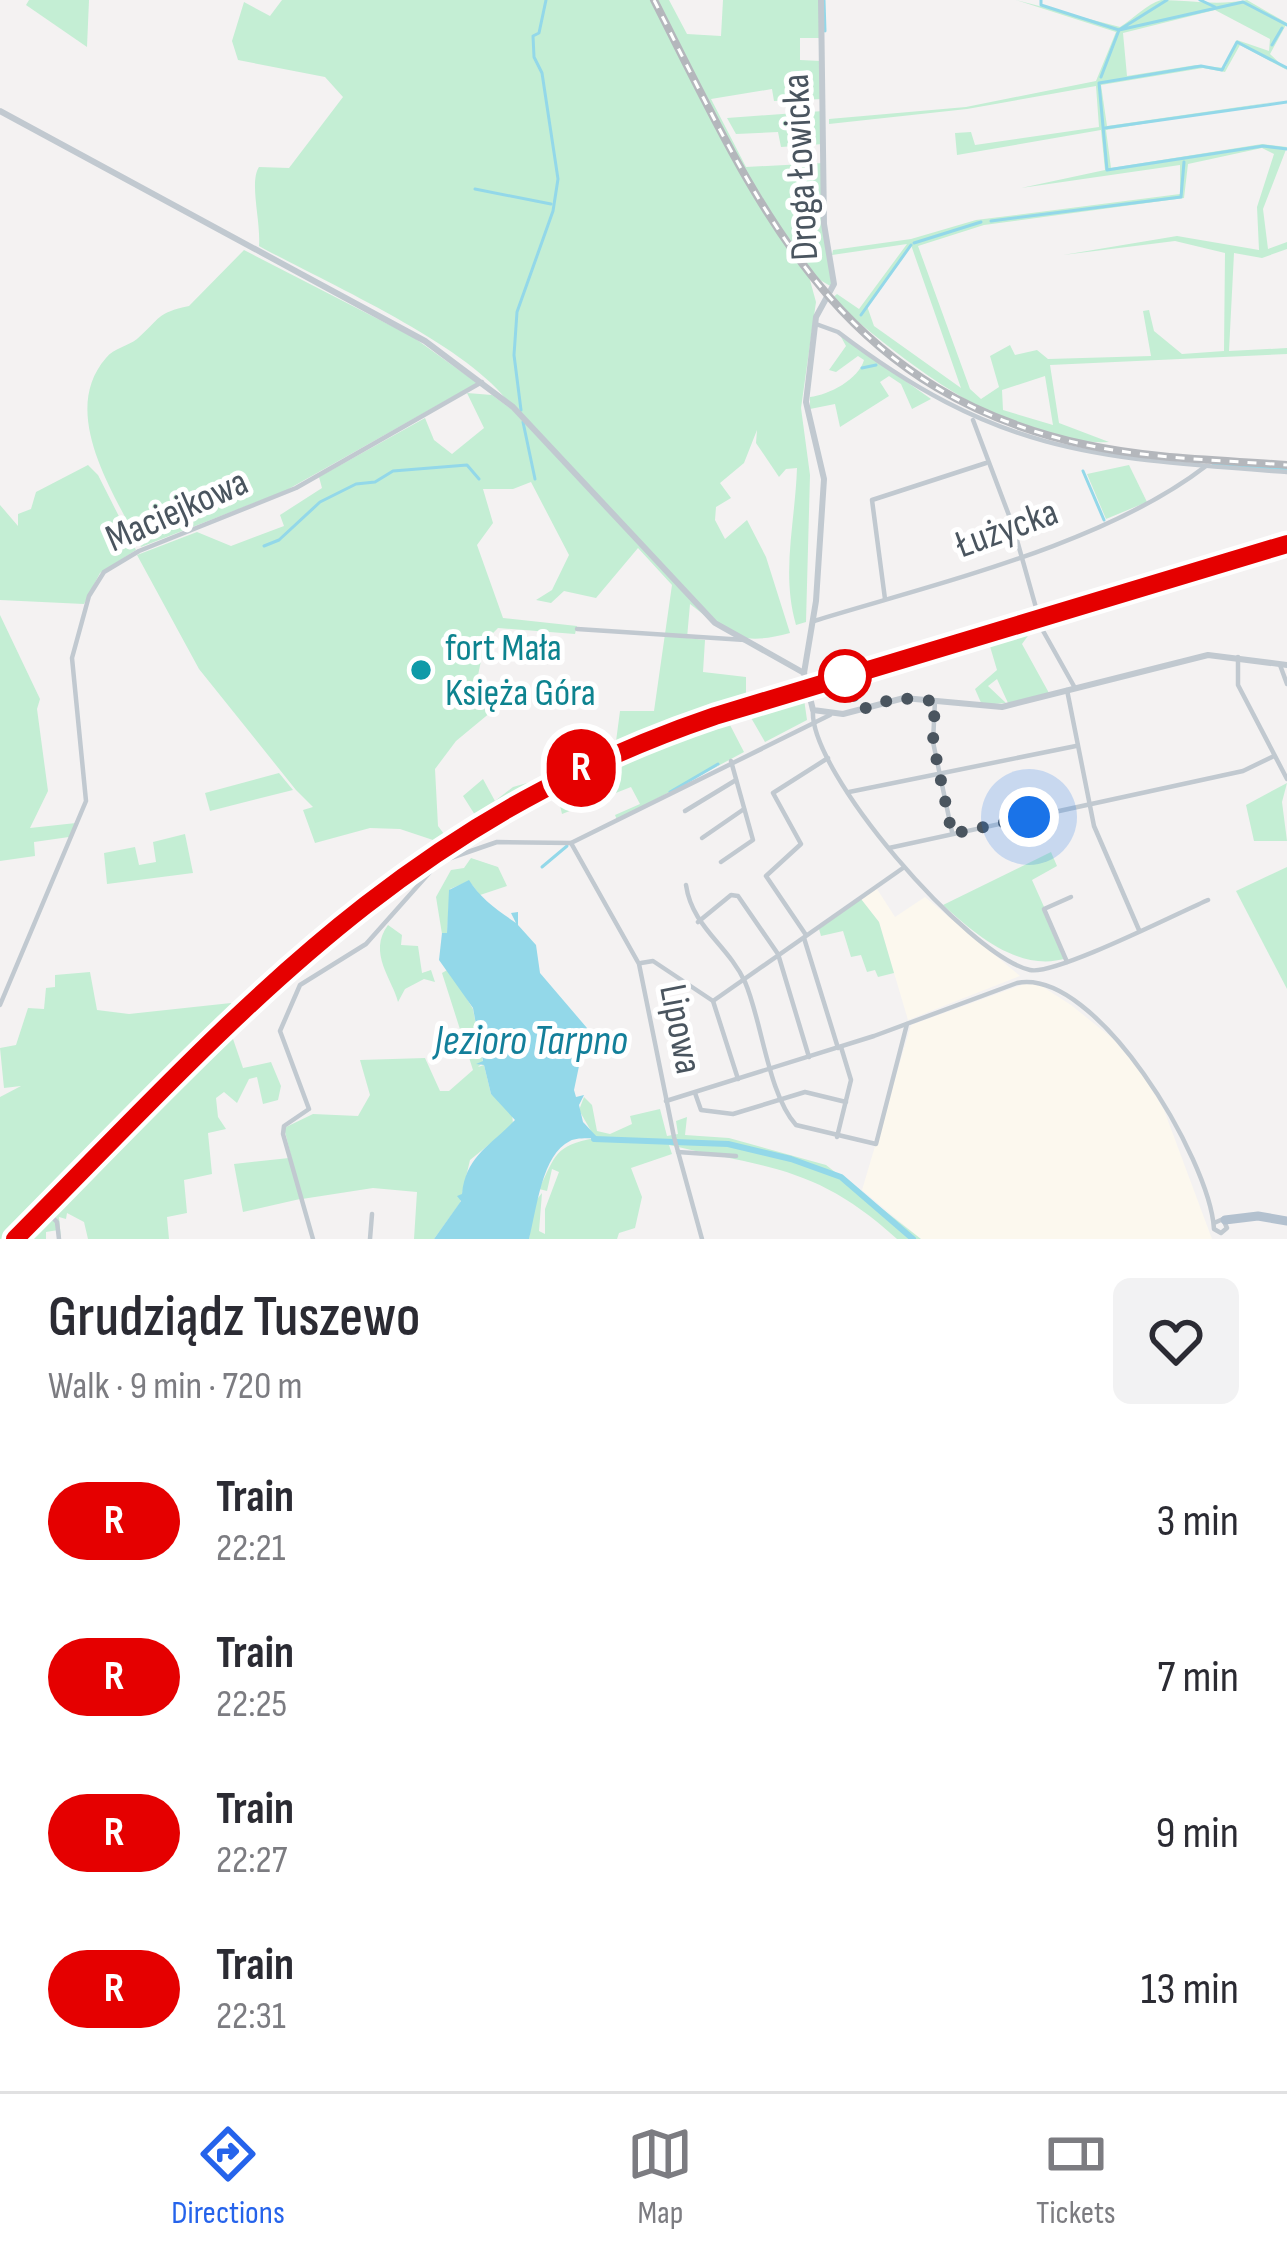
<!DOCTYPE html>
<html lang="en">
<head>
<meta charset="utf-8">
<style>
	body { margin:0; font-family:"Sofia Sans Condensed",sans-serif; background:#f2f2f3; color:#2b2b33; height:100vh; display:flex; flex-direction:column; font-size:45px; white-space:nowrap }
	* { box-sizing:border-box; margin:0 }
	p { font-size:39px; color:#7c7c81 }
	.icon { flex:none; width:66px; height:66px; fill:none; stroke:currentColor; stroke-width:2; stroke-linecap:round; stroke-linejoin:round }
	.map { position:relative; height:1239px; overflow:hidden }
	.panel { display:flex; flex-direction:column; background:#fff; flex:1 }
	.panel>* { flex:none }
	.badge { padding:0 24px; border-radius:39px; font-size:42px; line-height:78px }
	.you { position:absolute; width:60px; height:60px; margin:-30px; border:9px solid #fff; border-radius:50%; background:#1a73e8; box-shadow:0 0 0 18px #1a73e833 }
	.map>.badge { position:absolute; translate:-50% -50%; box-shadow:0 0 0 6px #fff }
	.round { display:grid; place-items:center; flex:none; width:126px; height:126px; border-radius:18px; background:#f2f2f3 }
	.summary { display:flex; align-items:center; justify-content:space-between; height:204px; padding:0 48px }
	h1 { font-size:57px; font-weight:600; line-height:90px }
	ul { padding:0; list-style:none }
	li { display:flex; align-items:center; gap:36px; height:156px; padding:0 48px }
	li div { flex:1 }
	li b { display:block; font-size:45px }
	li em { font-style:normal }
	li .badge { min-width:132px; font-weight:700; text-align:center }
	.dock { display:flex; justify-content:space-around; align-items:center; height:168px; border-top:3px solid #e1e1e2; background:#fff; font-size:33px; color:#7c7c81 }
	.dock a { display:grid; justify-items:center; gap:6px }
	.dock .selected { color:#2563eb }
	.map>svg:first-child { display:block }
</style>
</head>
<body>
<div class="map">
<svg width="1287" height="1239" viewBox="0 0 1287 1239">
	<rect width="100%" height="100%" fill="#f4f2f2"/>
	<g fill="#fcf8ee">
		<polygon points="877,889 895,917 925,897 1020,976 908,1020 879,922 861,899"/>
		<polygon points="1027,983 1040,985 1071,1005 1112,1038 1141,1071 1164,1110 1212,1239 921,1239 862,1190 911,1025"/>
	</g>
	<g fill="#c4eed4" fill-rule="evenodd">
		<polygon points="29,0 89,0 87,47 26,5"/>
		<path d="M282,0H669L687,34L721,36L723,0H819V38H800V60L821,61L823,99L774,101L772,89L711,99L746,167L823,163V226L832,287L808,273L816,302L801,408L810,475L806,622L796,625C781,573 795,524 797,468L786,469L779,477L756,443L757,430L744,463L720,483L731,498L716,507L715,520L725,539L747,520L766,557L790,633C737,647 729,634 690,604L687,638L705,640L703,672L746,677V703L615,749L620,711H654L672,585L638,548L596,598L564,591L551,603L536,600L552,590L569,555L531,482L513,489H483L493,523L477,545L503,618L577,626L575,634L498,628L485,641L474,695L480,702L488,700L491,712L456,741L435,769L438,826L444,834L475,815L463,796L483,779L495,801L513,787L548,777L436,841L400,829L370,828L315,843L303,810L313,807L296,790L199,669L137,555L197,532L231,546L284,526L280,515L322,488L319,477L425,418L434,440L452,454L484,428L467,393L492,395L515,412C480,350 330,285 259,246C261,221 249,182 259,167L289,168L343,97L325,77L238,60L232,41L244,2L270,16Z"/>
		<path d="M1016,0L1120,27C1133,19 1147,4 1161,0C1188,0 1216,6 1247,0L1287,23L1270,54L1287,70L1240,45L1225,72L1203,68L1101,85L1107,126L1287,100L1106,130L1111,168L1262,144L1287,147L1263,209L1268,249L1287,242V249L1262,258L1234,253L1229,351L1287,348V354L1050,365L1059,423L1109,442C1008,447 902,360 831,299L837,294L859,309L907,244L832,255L833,250L911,239L976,220L1180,194V165L1021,188L1105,170L1101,130L957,155L955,133L971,132L975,145L1099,127L1096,86L967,109L829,124V119L966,107L1096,81L1116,32ZM1215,10L1270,39L1269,51L1237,40L1225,68L1196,65L1127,76L1123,33ZM1262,148L1274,154L1257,207L1259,250L1177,236L1063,255L1175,241L1225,253L1224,351L1182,354L1154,331L1149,310L1143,311L1151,356L1048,359L1037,350L1015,355L1010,345L990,356L999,387L981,399L970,389L918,246L984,225L1184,198L1188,164ZM910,245H911L961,388L874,326L867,306ZM1045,376L1053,425L1003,410L1002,390Z"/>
		<polygon points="823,111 823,144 781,147 778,132 736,134 727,118"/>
		<path d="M244,250L413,337L477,383L285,491L141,547C115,495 58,413 106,358C114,348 128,346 137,339C161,318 156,313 189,306Z"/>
		<path d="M840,335L931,399L912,409L901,384L889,376L880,382L889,396L840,427L835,404L810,409V397C829,395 859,379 864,360L858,356L836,372L829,370L846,346Z"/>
		<polygon points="88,465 98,475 136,550 100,573 84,604 0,600 0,505 18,526 18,514 31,509 36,492"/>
		<polygon points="1129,465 1147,502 1106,519 1087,474"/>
		<polygon points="0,615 40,699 37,709 48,791 30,828 76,823 69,837 34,842 35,856 0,861"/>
		<polygon points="1030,633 1022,644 1049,693 1008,703 997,679 988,686 1006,703 982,705 975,689 997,670 989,643"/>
		<polygon points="803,692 807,720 765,742 750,716 730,725 744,752 617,820 615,815 640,804 631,787 562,814 555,784 702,722"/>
		<polygon points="279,773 293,790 210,811 205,793"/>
		<polygon points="1287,783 1282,802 1287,841 1254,841 1246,805"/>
		<polygon points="185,834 193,873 107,884 104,853 135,847 139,865 156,862 153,842"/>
		<path d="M1051,852L1057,866L1032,880L1067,958C1021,973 977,936 943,905Z"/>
		<polygon points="471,858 498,867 507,886 480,895 469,881 450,889 447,934 442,934 436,897 451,870 464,868"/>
		<polygon points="1287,867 1287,989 1236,891"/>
		<polygon points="861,899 879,922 894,973 878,977 875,970 867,972 861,955 851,957 843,931 821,936 819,929"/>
		<path d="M388,925L402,935L401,945L418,946L422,973L431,970L435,982L424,979L405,989L398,1002C393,980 367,953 388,925Z"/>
		<polygon points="449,969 473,1009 483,1062 478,1067 484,1065 491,1094 512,1111 513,1125 470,1160 460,1203 434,1239 414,1239 417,1192 373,1188 302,1199 284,1128 313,1114 358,1116 370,1095 360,1060 425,1058 440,1091 449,1091 473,1070 442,973"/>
		<polygon points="90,972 97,1010 129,1014 231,1003 239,1011 14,1237 0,1239 0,1097 21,1086 4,1088 0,1048 16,1045 28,1008 44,1009 46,988 55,987 55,975"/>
		<polygon points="236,1020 232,1036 243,1068 271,1062 281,1086 278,1100 263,1104 257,1077 249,1079 237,1103 224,1092 216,1098 218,1117 226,1129 208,1133 212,1174 184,1180 187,1213 167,1217 169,1239 88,1239 84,1222 67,1213 66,1219 59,1217 61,1239 58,1230 46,1232 46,1239 22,1239 123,1135 127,1142 154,1113 153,1106"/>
		<path d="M584,1097L592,1105L597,1131L610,1134L632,1124L630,1116L660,1109L667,1136L678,1134L676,1121L687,1117L685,1135L729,1138L826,1165L921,1239H897C817,1166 768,1168 669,1145L672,1154L631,1168L642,1197L635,1228L619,1233L617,1239H529L534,1203L542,1193L539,1231L545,1234V1209L559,1172L552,1169L547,1191L539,1189C556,1155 554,1146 595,1138L579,1110Z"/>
		<polygon points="289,1158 300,1199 243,1212 234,1164"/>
	</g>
	<path fill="#93d8e9" d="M469,880C480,898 497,910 516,923L511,913L518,912V925L536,945L540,973L587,1028L574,1090L576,1097L584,1095L579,1105L583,1122L598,1138C592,1139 577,1137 570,1141C542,1154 537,1208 529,1239H434L461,1201L457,1196L462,1194C466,1156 489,1147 515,1120L491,1094L484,1065L476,1064L483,1061L480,1046H475L479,1041L473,1008L439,960L442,933H447L449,890Z"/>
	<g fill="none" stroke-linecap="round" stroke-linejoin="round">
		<g stroke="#93d8e9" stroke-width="3">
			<polyline points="824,0 825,31"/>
			<polyline points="1041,0 1041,5 1119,30 1101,77"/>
			<polyline points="1167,0 1119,30 1243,2 1287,25"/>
			<polyline points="1200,0 1215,7"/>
			<polyline points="1272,45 1282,28"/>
			<polyline points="1287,68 1237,42 1222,70 1201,66 1099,83 1107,170 1263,146 1287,149"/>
			<polyline points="1105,128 1287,102"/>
			<polyline points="475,189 551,204"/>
			<polyline points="991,221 1181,197 1184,162"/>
			<polyline points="914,243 981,222"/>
			<polyline points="861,315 911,245"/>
			<polyline points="862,368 876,365"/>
			<polyline points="521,410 514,355 517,312 553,211 558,179 542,73 534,57 533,36 539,33 546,0"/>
			<polyline points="523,422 535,479"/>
			<polyline points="1213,464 1287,469"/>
			<polyline points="1083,471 1104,520"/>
			<polyline points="264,546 279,540 320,502 356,484 375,482 393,471 467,465 479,479"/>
			<polyline points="670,792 718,764"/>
			<polyline points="542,867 567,846"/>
		</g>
		<polyline stroke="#93d8e9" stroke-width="6" points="594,1139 728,1144 791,1159 841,1177 913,1239"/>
		<g stroke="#c1c9d0" stroke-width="4.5">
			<path d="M816,324L838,332C998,454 1094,458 1287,472"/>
			<polyline points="973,420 1013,526 1042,629 1075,688"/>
			<polyline points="885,599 872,500 986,463"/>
			<path d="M814,621C938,583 1105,544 1206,466"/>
			<polyline points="577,629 745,640"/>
			<polyline points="1238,657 1238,685 1287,779"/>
			<polyline points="1280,665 1287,684"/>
			<polyline points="1067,690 1094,826 1139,930"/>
			<polyline points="935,701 933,742 952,832"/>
			<path d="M813,710C808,771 968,956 1030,970C1054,976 1178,913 1208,900"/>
			<polyline points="849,792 1076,746"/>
			<polyline points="685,811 736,780"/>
			<polyline points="702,838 744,809"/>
			<polyline points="571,843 639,964 674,1137 702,1239"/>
			<polyline points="889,848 1243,771 1274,756"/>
			<polyline points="721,862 753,840 731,761"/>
			<path d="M686,885C692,927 728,945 745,982C762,1021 768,1094 796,1125L876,1144L907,1024"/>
			<polyline points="698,922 731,895 738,896 778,954 809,1057"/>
			<polyline points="806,935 766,876 801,844 773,793 828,758"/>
			<polyline points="804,938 838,1048"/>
			<polyline points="1067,962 1044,909 1071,897"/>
			<polyline points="641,963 653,961 713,1001 738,1079"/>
			<polyline points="713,1001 903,868"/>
			<polyline points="0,1005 86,801 72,658 89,596 104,572 139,551 296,488 482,382"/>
			<polyline points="695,1093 701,1110 733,1114 805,1092 846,1102"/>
			<path d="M666,1101L874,1036L1017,983C1096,967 1210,1159 1214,1229L1221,1233L1227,1228L1223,1219L1214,1223"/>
			<polyline points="837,1137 851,1080 841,1047"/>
			<polyline points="678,1152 736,1156"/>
			<polyline points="47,1212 57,1222 59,1239"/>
			<polyline points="25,1233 28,1239"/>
			<polyline points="313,1239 283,1134 284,1126 309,1109 280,1031 300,985 366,944 439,862 497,842 571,843 830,715"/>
			<polyline points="370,1239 372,1214"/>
		</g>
		<g stroke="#c1c9d0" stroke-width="6">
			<polyline points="821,0 824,224 834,284 816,317 806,402 824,479 816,601 804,673 813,710 843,714 904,698 1002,707 1208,655 1287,665"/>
			<polyline points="0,111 425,341 513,407 715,623 804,673"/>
		</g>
		<polyline stroke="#b3c1cf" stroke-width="9" points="1225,1220 1258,1216 1287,1221"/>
		<defs>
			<g id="rail">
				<path d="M654,0C759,207 834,391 1087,445C1152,459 1220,460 1287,465"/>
				<path d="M15,1239C239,1014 402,822 715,716L1287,544"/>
			</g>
		</defs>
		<use href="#rail" stroke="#b4b7bc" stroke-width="8"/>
		<use href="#rail" stroke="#fff" stroke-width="3" stroke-dasharray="9" stroke-linecap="butt"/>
	</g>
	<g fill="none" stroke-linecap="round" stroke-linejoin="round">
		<defs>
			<path id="line" d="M15,1239C239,1013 402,822 715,716L1287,544"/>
		</defs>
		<use href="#line" stroke="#fff" stroke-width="27"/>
		<use href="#line" stroke="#e50000" stroke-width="18"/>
		<polyline stroke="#4a555f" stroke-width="12" stroke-dasharray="0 21.6" points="845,676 860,710 896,698 935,701 933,742 952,834 1029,817"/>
	</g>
	<circle fill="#0f9aa8" stroke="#fff" stroke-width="4.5" cx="421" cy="670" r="12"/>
	<circle fill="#fff" stroke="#e50000" stroke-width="6" cx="845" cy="676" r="24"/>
	<g text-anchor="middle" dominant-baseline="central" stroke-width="10" stroke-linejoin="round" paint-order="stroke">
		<g font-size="39" fill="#4a555f" stroke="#fff">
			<text transform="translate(801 167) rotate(-93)">Droga Łowicka</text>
			<text transform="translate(177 511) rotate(-24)">Maciejkowa</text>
			<text transform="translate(1007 529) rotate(-20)">Łużycka</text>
			<text transform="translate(680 1029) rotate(79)">Lipowa</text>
		</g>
		<g font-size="39" fill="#0d838f" stroke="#fff" text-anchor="start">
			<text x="445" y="648">fort Mała<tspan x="445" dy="45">Księża Góra</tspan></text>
		</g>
		<g font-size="42" font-style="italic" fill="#137f9a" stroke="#fff">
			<text x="531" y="1041">Jezioro Tarpno</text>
		</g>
	</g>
</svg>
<div class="you" style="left:1029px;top:817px"></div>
<b class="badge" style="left:581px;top:768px;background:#e50000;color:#fff">R</b>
</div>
<section class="panel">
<div class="summary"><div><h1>Grudziądz Tuszewo</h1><p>Walk · 9 min · 720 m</p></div><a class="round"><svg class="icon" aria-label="heart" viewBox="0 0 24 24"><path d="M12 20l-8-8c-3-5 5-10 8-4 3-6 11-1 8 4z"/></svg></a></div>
<ul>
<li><span class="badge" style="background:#e50000;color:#fff">R</span><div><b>Train</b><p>22:21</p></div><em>3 min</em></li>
<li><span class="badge" style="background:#e50000;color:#fff">R</span><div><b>Train</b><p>22:25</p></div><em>7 min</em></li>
<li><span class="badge" style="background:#e50000;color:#fff">R</span><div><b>Train</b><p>22:27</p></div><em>9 min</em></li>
<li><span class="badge" style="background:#e50000;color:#fff">R</span><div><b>Train</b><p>22:31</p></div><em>13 min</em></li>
</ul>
</section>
<nav class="dock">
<a class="selected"><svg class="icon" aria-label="directions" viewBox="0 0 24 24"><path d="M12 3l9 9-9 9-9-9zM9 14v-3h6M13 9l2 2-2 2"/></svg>Directions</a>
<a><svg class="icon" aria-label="map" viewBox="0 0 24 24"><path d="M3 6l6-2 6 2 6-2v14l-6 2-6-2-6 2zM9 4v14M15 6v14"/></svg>Map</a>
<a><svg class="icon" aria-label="tickets" viewBox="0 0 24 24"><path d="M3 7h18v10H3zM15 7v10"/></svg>Tickets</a>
</nav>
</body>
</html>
